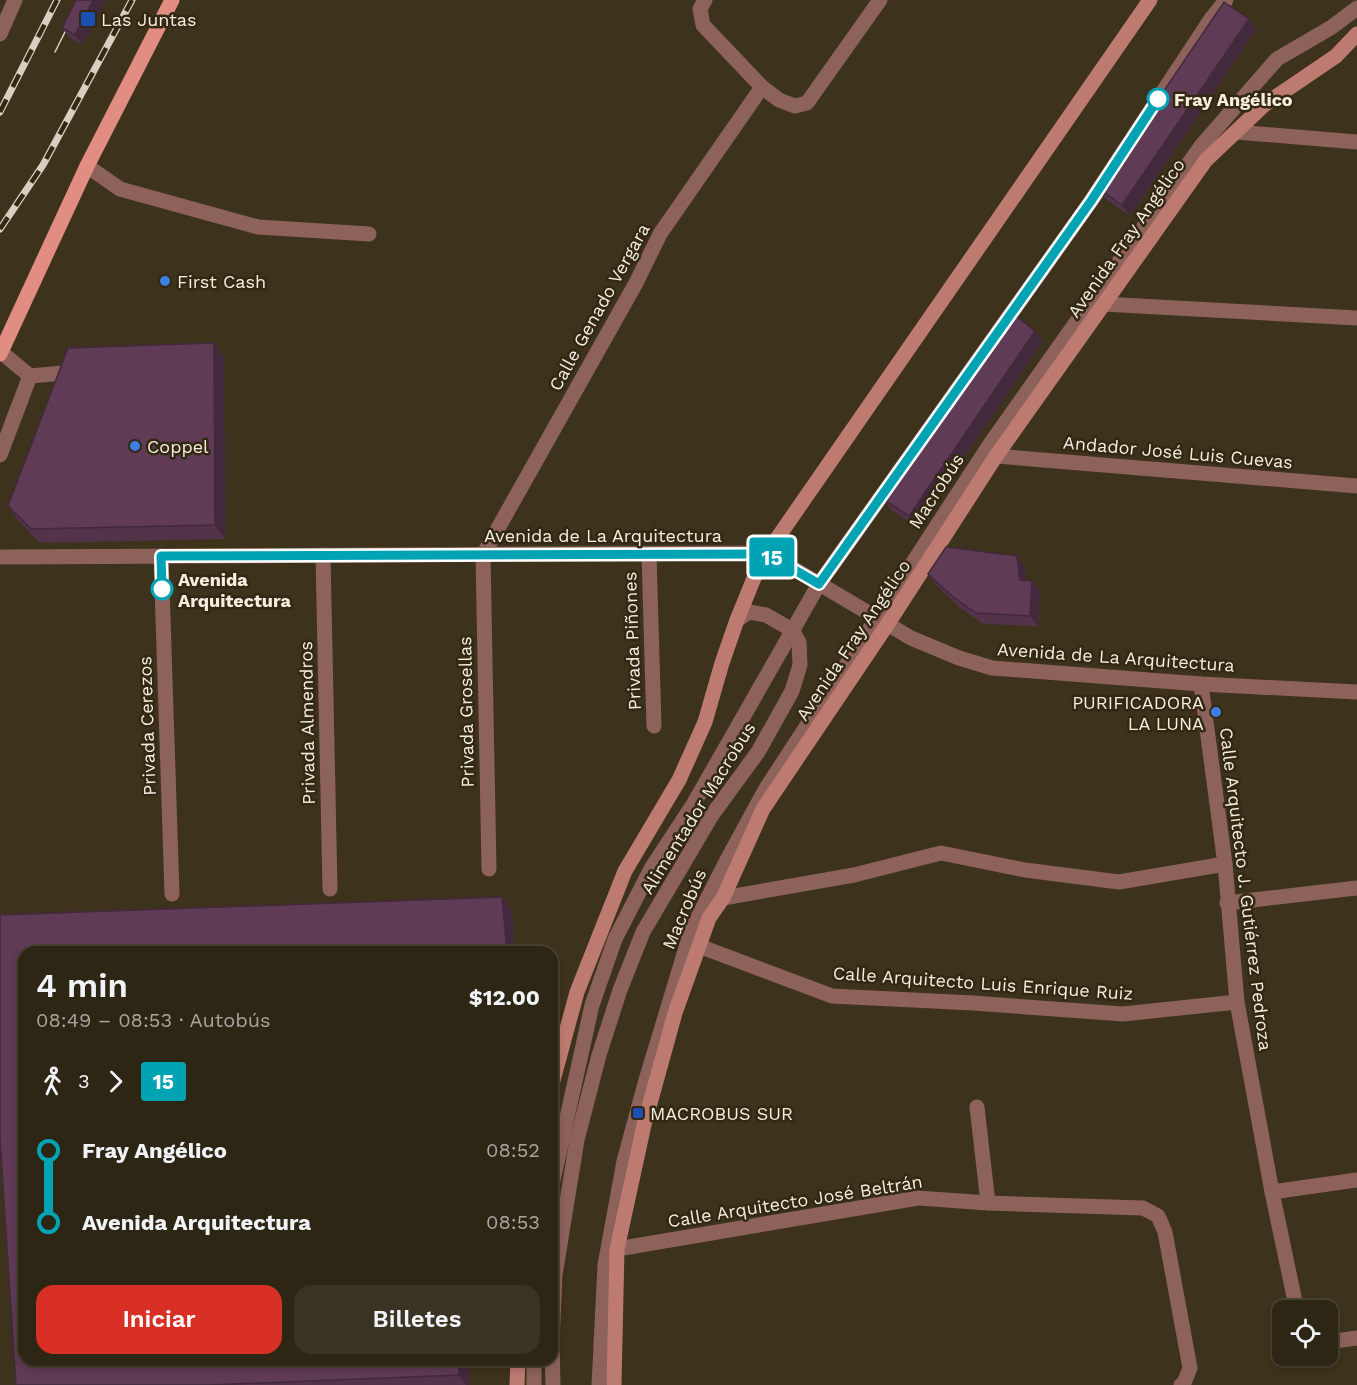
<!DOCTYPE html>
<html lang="es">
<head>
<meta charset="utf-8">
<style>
	body { margin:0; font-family:"Work Sans",sans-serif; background:#3a3222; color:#f1f3f6; height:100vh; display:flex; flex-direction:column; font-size:22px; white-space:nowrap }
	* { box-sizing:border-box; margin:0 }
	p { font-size:20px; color:#a7a5a0 }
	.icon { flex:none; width:33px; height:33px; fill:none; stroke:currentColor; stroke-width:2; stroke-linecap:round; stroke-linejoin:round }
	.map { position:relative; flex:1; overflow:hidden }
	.details { position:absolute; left:18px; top:946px; width:540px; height:420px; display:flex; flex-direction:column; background:#2e2615; border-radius:18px; box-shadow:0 3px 9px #0003,0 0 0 2px #494334 }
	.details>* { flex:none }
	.badge { padding:0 12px; border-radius:4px; font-size:21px; line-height:39px }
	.tools { position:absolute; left:1272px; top:1300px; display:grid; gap:12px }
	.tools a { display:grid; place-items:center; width:66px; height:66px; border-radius:12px; background:#2e2615; box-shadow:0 3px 9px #0003,0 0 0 2px #494334; font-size:30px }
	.map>.badge { position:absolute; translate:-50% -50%; box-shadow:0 0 0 3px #fff }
	.legs { display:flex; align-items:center; gap:9px; height:66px; padding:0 18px; font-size:20px }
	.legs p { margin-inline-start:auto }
	.overview { display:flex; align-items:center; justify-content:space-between; height:102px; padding:0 18px }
	h1 { font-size:33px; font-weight:600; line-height:45px }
	.primary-button { display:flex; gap:12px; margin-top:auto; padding:12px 18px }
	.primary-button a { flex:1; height:69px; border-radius:18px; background:#d93025; color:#fff; font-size:24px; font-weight:600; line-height:69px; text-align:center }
	.primary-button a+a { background:#3a3222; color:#f1f3f6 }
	ul { padding:0 18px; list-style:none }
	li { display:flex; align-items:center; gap:21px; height:72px; font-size:22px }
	li i { display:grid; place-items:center; width:9px; height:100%; margin:0 8px; background:currentColor }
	li i::after { content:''; width:15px; height:15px; margin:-8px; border:4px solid; border-radius:50%; background:#2e2615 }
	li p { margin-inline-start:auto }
	li:first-child i { background:linear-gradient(#0000 50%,currentColor 0) }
	li:last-child i { background:linear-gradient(currentColor 50%,#0000 0) }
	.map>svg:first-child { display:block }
</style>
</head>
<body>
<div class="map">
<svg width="1357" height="1385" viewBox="0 0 1357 1385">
	<rect width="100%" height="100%" fill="#3d321c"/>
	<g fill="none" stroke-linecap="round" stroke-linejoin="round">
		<g stroke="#8c625b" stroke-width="15">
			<polyline points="87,166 120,189 258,227 369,234"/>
			<polyline points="30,376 74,372"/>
			<polyline points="0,455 30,376 1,352"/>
			<polyline points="552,1185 592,1005 615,939 652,867 694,803 819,584 1091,201 1211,19 1226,0"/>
			<polyline points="534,1385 534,1360"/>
			<polyline points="553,1385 552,1343 555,1275 577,1140 599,1055 620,990 643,932 712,815 758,752 792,691 800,665 799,642 792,630 766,615 749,612 737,620"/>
			<polyline points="599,1385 605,1265 624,1161 646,1080 691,931 728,858 765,790 990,444 1201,146 1277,59 1332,27 1357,8"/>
		</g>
		<g stroke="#8c625b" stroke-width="15">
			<polyline points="705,0 700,9 703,25 762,87 779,100 795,106 807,103 880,0"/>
			<polyline points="0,34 15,0"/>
			<polyline points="1236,132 1357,142"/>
			<polyline points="1103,304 1357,318"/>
			<polyline points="996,456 1357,486"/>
			<polyline points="649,554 654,726"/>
			<polyline points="323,555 330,889"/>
			<polyline points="161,556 172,894"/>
			<polyline points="0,557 767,553 911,638 959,658 992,668 1201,684 1357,692"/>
			<polyline points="1201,684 1225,864 1237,1002 1272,1192 1297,1311"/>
			<polyline points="489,869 483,555 636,283 660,234 762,87"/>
			<polyline points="723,898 854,875 941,853 1025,870 1119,882 1225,864"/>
			<polyline points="1227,903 1357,888"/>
			<polyline points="699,946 832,996 973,1003 1123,1014 1237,1002"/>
			<polyline points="977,1107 988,1203"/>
			<polyline points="1272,1192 1357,1180"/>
			<polyline points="617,1249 918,1198 988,1203 1143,1208 1158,1216 1165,1232 1190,1368 1184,1383 1181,1385"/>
			<polyline points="1328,1342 1357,1338"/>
		</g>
		<g stroke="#bd7a71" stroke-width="15">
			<polyline points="552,1084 577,992 625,871 679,780 705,722 722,663 737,620 754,578 767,553 1150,0"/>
			<polyline points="517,1385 518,1360"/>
			<polyline points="614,1385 617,1249 644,1125 675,1013 709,918 723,898 763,809 887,625 996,456 1206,160 1264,105 1336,56 1357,34"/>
		</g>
		<polyline stroke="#e28d81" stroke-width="15" points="0,354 87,166 172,0"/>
		<polyline stroke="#d7cfc0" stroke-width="1.5" points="55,52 81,0"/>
		<defs>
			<g id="rail">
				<polyline points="0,112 57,0"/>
				<polyline points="0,229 43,165 132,0"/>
			</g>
		</defs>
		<use href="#rail" stroke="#d7cfc0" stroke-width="7"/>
		<use href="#rail" stroke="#332812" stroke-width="4.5" stroke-dasharray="14" stroke-linecap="butt"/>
	</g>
	<g fill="#52334a">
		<polygon points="76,0 106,0 83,45 70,38 62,28"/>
		<polygon points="1249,19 1256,30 1130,216 1106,199 1098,188"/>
		<polygon points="1043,341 917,527 892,511 885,500"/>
		<polygon points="224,357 225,539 40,543 18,520 8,506"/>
		<polygon points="1017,556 1025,567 1026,580 1032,581 1040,591 1038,626 984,624 960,608 936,585 928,574"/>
		<polygon points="502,897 512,911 515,952 24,952 24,1360 468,1360 469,1385 16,1385 0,1139 0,915"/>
	</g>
	<g fill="#42293c">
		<polygon points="93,0 106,0 83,45 75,35"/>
		<polygon points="1249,19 1256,30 1130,216 1122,205"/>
		<polygon points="1035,331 1043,341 917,527 909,516"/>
		<polygon points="214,343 224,357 225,539 215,525"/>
		<polygon points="1017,556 1025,567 1027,590 1020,580"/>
		<polygon points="1032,581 1040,591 1038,626 1030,616"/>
		<polygon points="502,897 512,911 515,952 507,952"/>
		<polygon points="459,1360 468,1360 469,1385 466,1385 459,1375"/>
	</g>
	<g fill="#5f3b56" stroke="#42293c" stroke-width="1.5">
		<polygon points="76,0 93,0 75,35 62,28"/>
		<polygon points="1224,2 1249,19 1122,205 1098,188"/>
		<polygon points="1011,312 1035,331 909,516 885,500"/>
		<polygon points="214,343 215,525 31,529 8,506 68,348"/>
		<polygon points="946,547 1017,556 1020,580 1032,581 1030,616 976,613 953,597 928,574"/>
		<polygon points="502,897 507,952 24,952 24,1360 459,1360 459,1375 209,1385 16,1385 0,1139 0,915"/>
	</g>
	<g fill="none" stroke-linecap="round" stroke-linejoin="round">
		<defs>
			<polyline id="line-1" points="162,589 161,556 767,554 819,584 1091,201 1158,99"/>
		</defs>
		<use href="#line-1" stroke="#fff" stroke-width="14"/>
		<use href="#line-1" stroke="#00a3b4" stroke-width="9"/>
	</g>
	<g fill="#1a4fb4" stroke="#332812" stroke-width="2">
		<rect x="80" y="11" width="16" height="16" rx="3"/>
		<rect x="632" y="1107" width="12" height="12" rx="3"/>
	</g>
	<g fill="#fff" stroke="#00a3b4" stroke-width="3">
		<circle cx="1158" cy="99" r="10"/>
		<circle cx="162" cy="589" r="10"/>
	</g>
	<g fill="#3f7fe0" stroke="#332812" stroke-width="2">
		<circle cx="165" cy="281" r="6"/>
		<circle cx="135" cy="446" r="6"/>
		<circle cx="1216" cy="712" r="6"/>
	</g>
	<g text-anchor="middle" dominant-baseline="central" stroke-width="5" stroke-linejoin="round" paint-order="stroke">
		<g font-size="18" fill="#f5ede0" stroke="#332812" text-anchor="start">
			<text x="101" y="19">Las Juntas</text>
			<text x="177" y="281">First Cash</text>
			<text x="147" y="446">Coppel</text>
			<text x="1204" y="702" text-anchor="end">PURIFICADORA<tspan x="1204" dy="21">LA LUNA</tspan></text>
			<text x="650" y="1113">MACROBUS SUR</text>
		</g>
		<g font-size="18" font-weight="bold" fill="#f5ede0" stroke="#332812" text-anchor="start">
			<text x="1174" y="99">Fray Angélico</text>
			<text x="178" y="579">Avenida<tspan x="178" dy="21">Arquitectura</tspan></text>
		</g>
		<g font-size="18" fill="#f5ede0" stroke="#332812">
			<text transform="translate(1126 238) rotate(-55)">Avenida Fray Angélico</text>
			<text transform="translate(599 307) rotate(-61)">Calle Genado Vergara</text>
			<text transform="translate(1178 452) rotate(5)">Andador José Luis Cuevas</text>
			<text transform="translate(936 491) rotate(-57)">Macrobús</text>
			<text x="603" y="535">Avenida de La Arquitectura</text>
			<text transform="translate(853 640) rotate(-56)">Avenida Fray Angélico</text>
			<text transform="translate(632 641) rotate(-92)">Privada Piñones</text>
			<text transform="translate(1116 657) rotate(4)">Avenida de La Arquitectura</text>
			<text transform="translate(466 712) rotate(-91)">Privada Grosellas</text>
			<text transform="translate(307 723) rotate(-91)">Privada Almendros</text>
			<text transform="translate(147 726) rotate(-92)">Privada Cerezos</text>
			<text transform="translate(698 808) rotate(-58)">Alimentador Macrobus</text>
			<text transform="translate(1246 889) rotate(83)">Calle Arquitecto J. Gutiérrez Pedroza</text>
			<text transform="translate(684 909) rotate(-67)">Macrobús</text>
			<text transform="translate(983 983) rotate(4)">Calle Arquitecto Luis Enrique Ruiz</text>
			<text transform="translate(795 1201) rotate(-9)">Calle Arquitecto José Beltrán</text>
		</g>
	</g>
</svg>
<div class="tools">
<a><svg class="icon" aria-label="locate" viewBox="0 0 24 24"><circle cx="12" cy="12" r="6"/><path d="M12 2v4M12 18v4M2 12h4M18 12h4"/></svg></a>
</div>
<b class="badge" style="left:772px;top:557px;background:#00a3b4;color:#fff">15</b>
<section class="details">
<div class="overview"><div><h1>4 min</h1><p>08:49 – 08:53 · Autobús</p></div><b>$12.00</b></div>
<div class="legs"><svg class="icon" aria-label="walk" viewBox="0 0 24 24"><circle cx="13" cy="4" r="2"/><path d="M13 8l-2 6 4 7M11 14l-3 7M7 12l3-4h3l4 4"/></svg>3<svg class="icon" aria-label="forward" viewBox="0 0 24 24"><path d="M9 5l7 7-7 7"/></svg><b class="badge" style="background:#00a3b4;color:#fff">15</b></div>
<ul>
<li><i style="color:#00a3b4"></i><b>Fray Angélico</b><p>08:52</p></li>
<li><i style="color:#00a3b4"></i><b>Avenida Arquitectura</b><p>08:53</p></li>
</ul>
<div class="primary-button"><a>Iniciar</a><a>Billetes</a></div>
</section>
</div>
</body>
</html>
